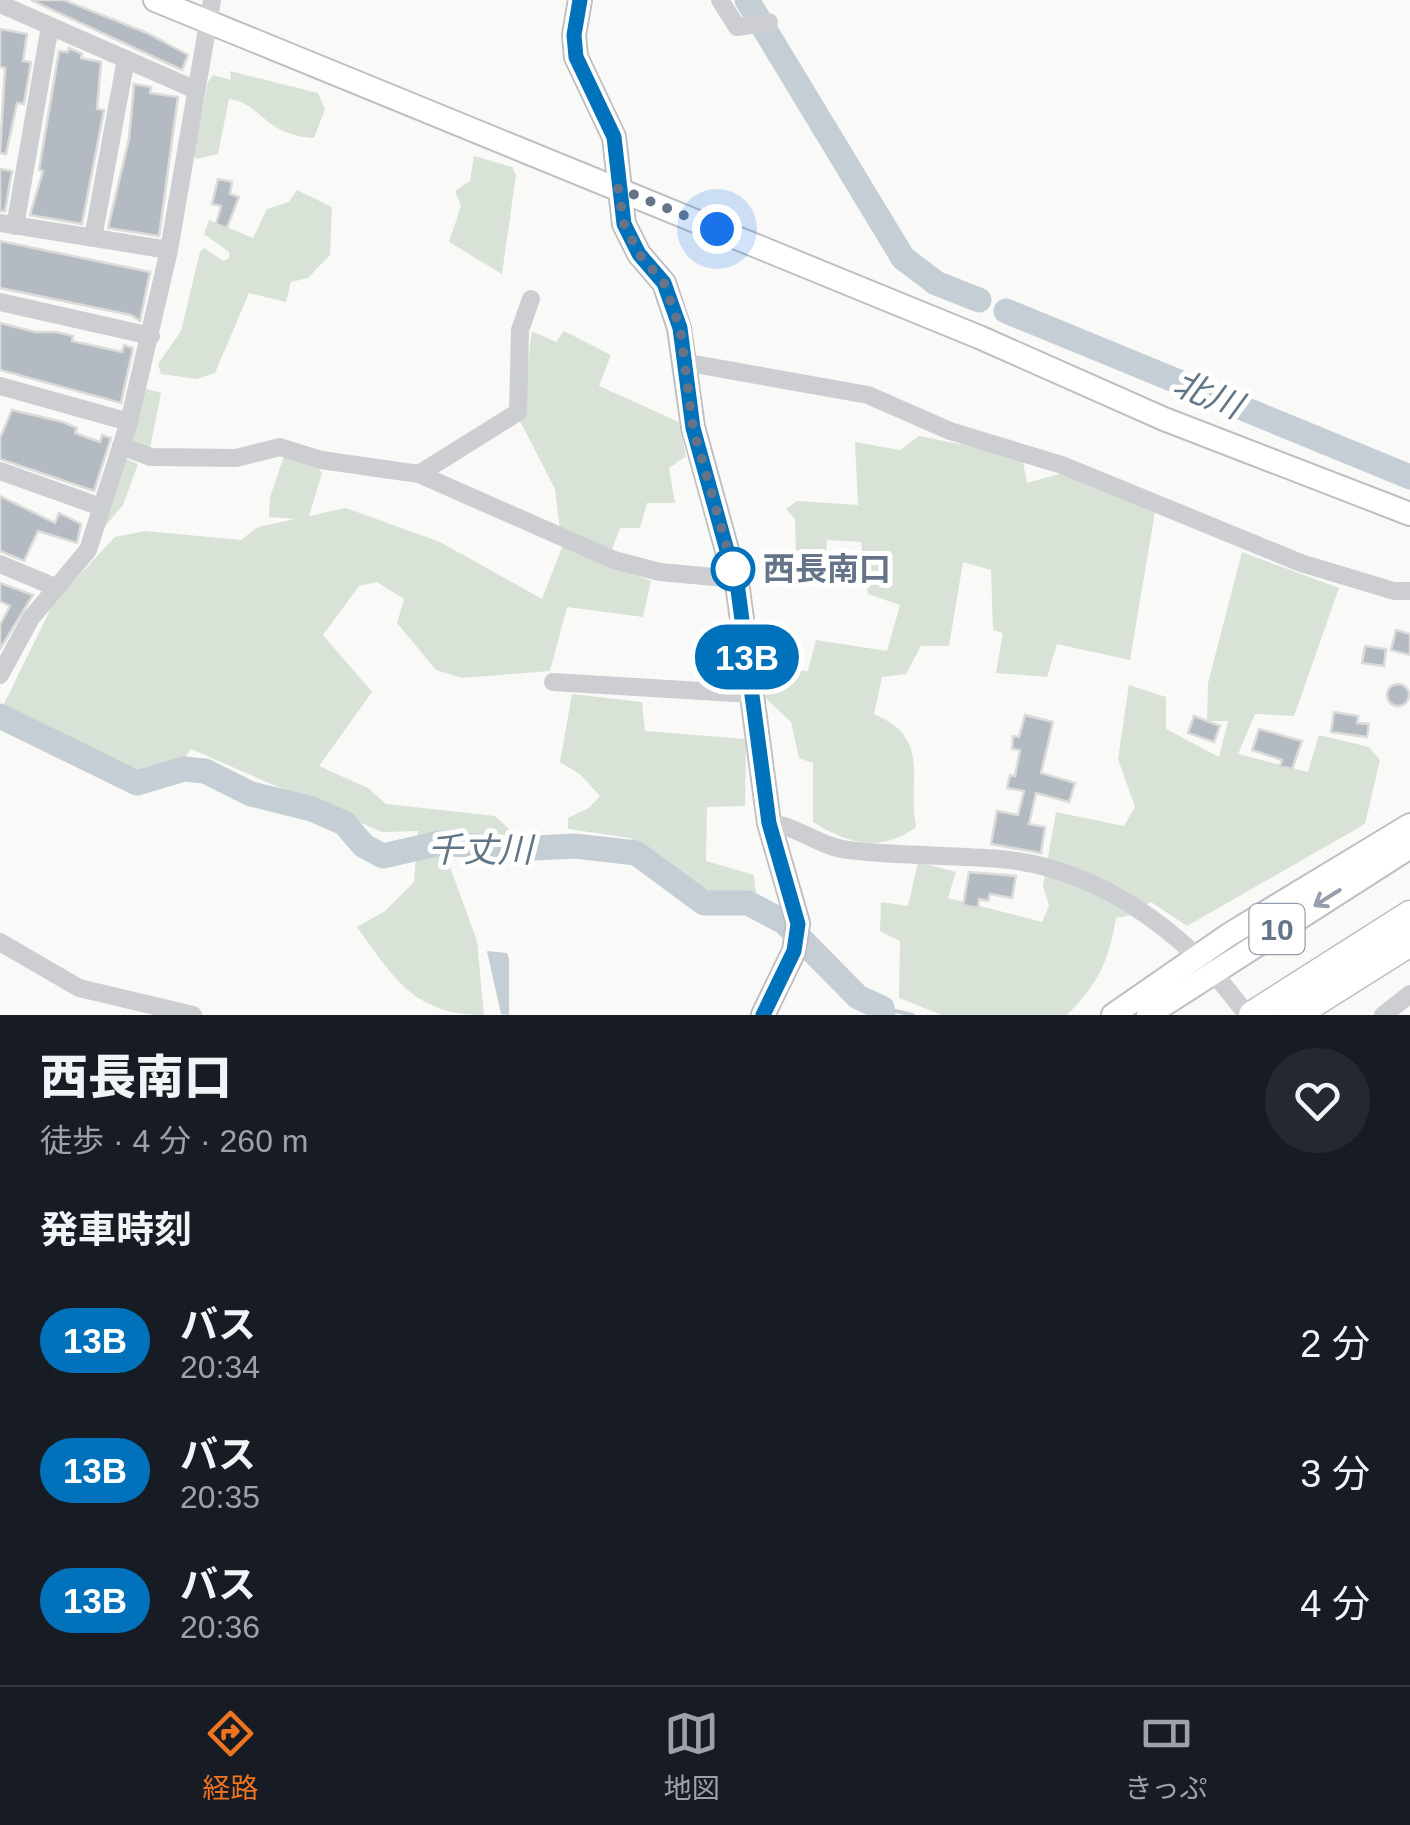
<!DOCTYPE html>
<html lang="ja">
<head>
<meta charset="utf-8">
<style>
	body { margin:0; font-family:Helvetica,"Noto Sans JP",sans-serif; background:#242831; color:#f1f3f6; height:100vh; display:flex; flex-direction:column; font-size:38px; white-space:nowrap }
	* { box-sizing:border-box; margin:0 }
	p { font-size:32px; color:#9ea1a6 }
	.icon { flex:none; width:55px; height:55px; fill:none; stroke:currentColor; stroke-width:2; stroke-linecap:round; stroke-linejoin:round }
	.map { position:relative; height:1015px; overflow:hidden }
	.side { display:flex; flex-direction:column; background:#171b24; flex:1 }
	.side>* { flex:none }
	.badge { padding:0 20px; border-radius:32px; font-size:35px; line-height:65px }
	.you { position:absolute; width:50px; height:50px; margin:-25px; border:8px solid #fff; border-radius:50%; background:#1a73e8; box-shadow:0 0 0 15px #1a73e833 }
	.map>.badge { position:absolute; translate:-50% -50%; box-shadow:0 0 0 5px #fff }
	h2 { padding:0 40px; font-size:38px; line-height:90px }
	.round { display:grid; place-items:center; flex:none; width:105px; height:105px; border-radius:52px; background:#242831 }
	.headline { display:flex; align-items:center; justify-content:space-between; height:170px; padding:0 40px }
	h1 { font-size:48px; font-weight:800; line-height:75px }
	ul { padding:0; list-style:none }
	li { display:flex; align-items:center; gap:30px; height:130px; padding:0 40px }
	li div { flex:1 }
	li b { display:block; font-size:38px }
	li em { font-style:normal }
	li .badge { min-width:110px; font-weight:700; text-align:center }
	.menu { display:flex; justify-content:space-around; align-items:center; height:140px; border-top:2px solid #363941; background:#171b24; font-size:28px; color:#9ea1a6 }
	.menu a { display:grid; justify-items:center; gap:5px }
	.menu .on { color:#ef7421 }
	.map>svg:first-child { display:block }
</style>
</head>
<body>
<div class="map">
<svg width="1410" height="1015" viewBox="0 0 1410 1015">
	<rect width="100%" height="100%" fill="#f9f9f7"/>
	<g fill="#d9e2d7">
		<path d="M230,71L318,93L325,109L314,138C263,135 262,103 229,99L218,154L197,159L193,156L208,82L213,75L231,80Z"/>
		<polygon points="474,156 512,167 516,175 502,274 449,242 461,206 455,191 470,181"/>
		<polygon points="297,190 332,207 330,255 308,278 291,282 286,302 249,293 215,373 197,379 161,374 158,364 181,331 200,252 204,248 223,261 229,258 229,252 204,234 209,220 253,238 267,209 289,202"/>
		<path d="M532,331L556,342L564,331L611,355L599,386L679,422L686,456L669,468L675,503H647L640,528H620L607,563L651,581L643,617L567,607L550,671L462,678L436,670L397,623L404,599L377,582L359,586L323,635L372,692L319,766L368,788L386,804L495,816L519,838L437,831L477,941L484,1015C414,1015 394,978 357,927L385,911L414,882L418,831L382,832L191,749L183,760L136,775L2,708L54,602L115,537L145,531L241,540L258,527L295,519L269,517L270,497L284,456L313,462L322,473L309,516L346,508L440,542L542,599L562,547L555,489L520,421Z"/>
		<polygon points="141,387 161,393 149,453 124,444"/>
		<path d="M919,436L990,450L1023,462L1027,483L1062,473L1155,512L1130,660L1057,644L1047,677L996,673L1003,633L993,630L991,570L963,562L949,646H921L906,674L882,677L874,714C932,739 907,777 916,827C881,853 848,844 813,822V763L799,758L791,722L760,693L758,666L808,671L816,640L887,651L900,605L868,594L861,542L827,540L824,584H768L769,559L796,555L795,519L786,509L797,501L858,505L855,442L900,450Z"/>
		<polygon points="120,456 138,464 123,505 89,545"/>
		<path d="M1242,552L1339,588L1294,716L1255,714L1238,754L1308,772L1319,735L1369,747L1380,760L1365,824L1187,926L1151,902L1131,915L1116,918C1109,961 1098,984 1067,1015H942L899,998L900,941L880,931L881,902L908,906L918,862L956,872L948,898L1042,922L1049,906L1043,886L1056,812L1124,826L1135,807L1118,759L1129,685L1166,697V729L1219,757L1228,721H1207L1208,683Z"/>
		<polygon points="572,694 642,702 645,731 746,739 745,806 707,807 706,861 754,875 756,896 710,896 630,838 568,829 568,818 589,808 600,796 581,775 560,762"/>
	</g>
	<polygon fill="#c5ced5" points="487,951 507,953 509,959 509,1015 501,1014"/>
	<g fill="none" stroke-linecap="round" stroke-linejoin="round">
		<polyline stroke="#c5ced5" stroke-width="4" points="882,1008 913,1015"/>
		<g stroke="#c5ced5" stroke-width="25">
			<polyline points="747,0 903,258 936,283 979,300"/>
			<polyline points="1006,311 1410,477"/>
			<polyline points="0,716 137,783 184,769 205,771 251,794 312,809 344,823 364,846 383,856 440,843 514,849 575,846 636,853 704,903 748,903 784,922 858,997 882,1008 883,1015"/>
		</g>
	</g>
	<g fill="#b4bac1" stroke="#dbdbd9" stroke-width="2.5">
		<polygon points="31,0 64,0 147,33 188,55 182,70"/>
		<polygon points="0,29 27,34 23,61 31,62 24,104 17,103 6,154 0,153 5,68 0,67"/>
		<polygon points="69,48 82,54 81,58 101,62 97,109 104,110 82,224 30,215 43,171 39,170 59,51 68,52"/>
		<polygon points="134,84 151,87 150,93 178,97 159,236 108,228 129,139"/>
		<polygon points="0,169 12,171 5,211 0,211"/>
		<polygon points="218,179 232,182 230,194 239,197 227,228 216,224 221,206 212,204"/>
		<polygon points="0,241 150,272 140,321 131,315 0,288"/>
		<polygon points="0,323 35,332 56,332 73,336 72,341 122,352 124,345 133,348 121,403 0,370"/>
		<polygon points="12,410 63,422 77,428 75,433 100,442 102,435 111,438 94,491 0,459 0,438"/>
		<polygon points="0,496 55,523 59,513 81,524 77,543 38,531 24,561 0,551"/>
		<polygon points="0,583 33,595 0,649 0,625 10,606 0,601"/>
		<polygon points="1396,630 1410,634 1410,655 1391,650"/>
		<polygon points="1365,646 1386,649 1384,666 1362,663"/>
		<circle cx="1398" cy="695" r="11"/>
		<polygon points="1334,712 1358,716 1357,723 1369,724 1367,737 1331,732"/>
		<polygon points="1025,715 1053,722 1041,773 1075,783 1069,802 1036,793 1029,824 1045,827 1041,853 991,844 997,811 1018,815 1024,791 1007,788 1010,775 1015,776 1020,750 1012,749 1013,736 1019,737"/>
		<polygon points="1194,716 1220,726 1214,742 1188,733"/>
		<polygon points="1259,729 1302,741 1292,769 1280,766 1282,760 1252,750"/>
		<polygon points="969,872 1016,876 1012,898 990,894 988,901 979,899 978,908 963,905"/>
	</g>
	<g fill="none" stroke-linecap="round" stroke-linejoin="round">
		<defs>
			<g id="major">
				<polyline points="155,0 979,337 1164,419 1410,514"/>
				<polyline points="580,0 574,35 576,57 614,137 624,224 639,254 664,283 679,328 693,427 738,590 769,823 798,923 794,951 763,1015"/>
				<polyline points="1113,1015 1230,934 1410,825"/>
				<polyline points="1148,1015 1410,847"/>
			</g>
			<g id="highway">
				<polyline points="1253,1015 1410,915"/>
				<polyline points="1294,1015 1410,942"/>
			</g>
		</defs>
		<use href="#major" stroke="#bcbfc4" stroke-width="26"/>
		<use href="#highway" stroke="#bbbec2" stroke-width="31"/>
		<g stroke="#ccced2" stroke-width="18">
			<polyline points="720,0 737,27 769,22"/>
			<polyline points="0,4 196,90"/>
			<polyline points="0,223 169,250"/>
			<polyline points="15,226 50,26"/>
			<polyline points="93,238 126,59"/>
			<polyline points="0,302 151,336"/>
			<polyline points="683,362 868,395 950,431 1062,465 1301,563 1394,591 1410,591"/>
			<polyline points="0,386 129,422"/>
			<polyline points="121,446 151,457 236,458 280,447 321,460 419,474 614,560 660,572 736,579"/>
			<polyline points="0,471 101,507"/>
			<polyline points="419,474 518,412 520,330 531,299"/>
			<polyline points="0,564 55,587"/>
			<polyline points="0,675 31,618 88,550 129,422 169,250 212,0"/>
			<polyline points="553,682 751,694"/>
			<path d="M769,823C798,826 820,847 848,850C898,856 950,855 1000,859C1098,868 1184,931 1241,1007"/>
			<polyline points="0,942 79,988 193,1015"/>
			<polyline points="1383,1015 1410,994"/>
		</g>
		<use href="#major" stroke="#fff" stroke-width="22"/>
		<use href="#highway" stroke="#fff" stroke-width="28"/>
	</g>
	<defs><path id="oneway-shaft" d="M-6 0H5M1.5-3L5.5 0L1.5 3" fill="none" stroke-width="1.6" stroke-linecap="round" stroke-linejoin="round" transform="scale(2.5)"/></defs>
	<use stroke="#949ead" href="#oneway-shaft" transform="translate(1327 898) rotate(148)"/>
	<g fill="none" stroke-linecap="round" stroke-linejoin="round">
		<defs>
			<polyline id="line" points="580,0 574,35 576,57 614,137 624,224 639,254 664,283 680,328 693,428 738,590 769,823 798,924 794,951 763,1015"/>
		</defs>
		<use href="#line" stroke="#fff" stroke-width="22"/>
		<use href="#line" stroke="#0072bc" stroke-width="15"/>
		<polyline stroke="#66748a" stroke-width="10" stroke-dasharray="0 18" points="717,229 618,188 624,224 639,254 664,283 680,328 693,428 736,579 733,569"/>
	</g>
	<circle fill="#fff" stroke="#0072bc" stroke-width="5" cx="733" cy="569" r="20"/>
	<g text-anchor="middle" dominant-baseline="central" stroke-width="10" stroke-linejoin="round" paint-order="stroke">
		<rect fill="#fff" stroke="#949ead" stroke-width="2.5" x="1249.5" y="904" width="55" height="50" rx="8"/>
		<g font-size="30" font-weight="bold" fill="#66748a">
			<text x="1277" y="929">10</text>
		</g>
		<g font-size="32" font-weight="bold" fill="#66748a" stroke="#fff" text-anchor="start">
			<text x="763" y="569">西長南口</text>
		</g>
		<g font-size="35" font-style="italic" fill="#627685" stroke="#fff">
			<text transform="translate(1208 394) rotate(22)">北川</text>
			<text x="480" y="849">千丈川</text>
		</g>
	</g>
</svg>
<div class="you" style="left:717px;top:229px"></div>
<b class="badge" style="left:747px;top:657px;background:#0072bc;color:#fff">13B</b>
</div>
<section class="side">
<div class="headline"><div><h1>西長南口</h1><p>徒歩 · 4 分 · 260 m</p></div><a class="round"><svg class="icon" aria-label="heart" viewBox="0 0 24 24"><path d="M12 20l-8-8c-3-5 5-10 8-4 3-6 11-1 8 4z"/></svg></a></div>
<h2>発車時刻</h2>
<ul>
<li><span class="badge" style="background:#0072bc;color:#fff">13B</span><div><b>バス</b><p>20:34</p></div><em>2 分</em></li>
<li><span class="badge" style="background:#0072bc;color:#fff">13B</span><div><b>バス</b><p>20:35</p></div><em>3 分</em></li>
<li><span class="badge" style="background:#0072bc;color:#fff">13B</span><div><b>バス</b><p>20:36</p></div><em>4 分</em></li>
</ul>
</section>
<nav class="menu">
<a class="on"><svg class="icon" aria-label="directions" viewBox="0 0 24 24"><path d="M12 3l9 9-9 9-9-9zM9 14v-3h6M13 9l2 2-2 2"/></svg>経路</a>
<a><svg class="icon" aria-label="map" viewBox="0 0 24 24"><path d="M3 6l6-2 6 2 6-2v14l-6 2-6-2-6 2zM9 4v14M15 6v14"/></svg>地図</a>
<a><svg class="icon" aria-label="tickets" viewBox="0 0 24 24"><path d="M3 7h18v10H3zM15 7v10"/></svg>きっぷ</a>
</nav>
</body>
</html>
